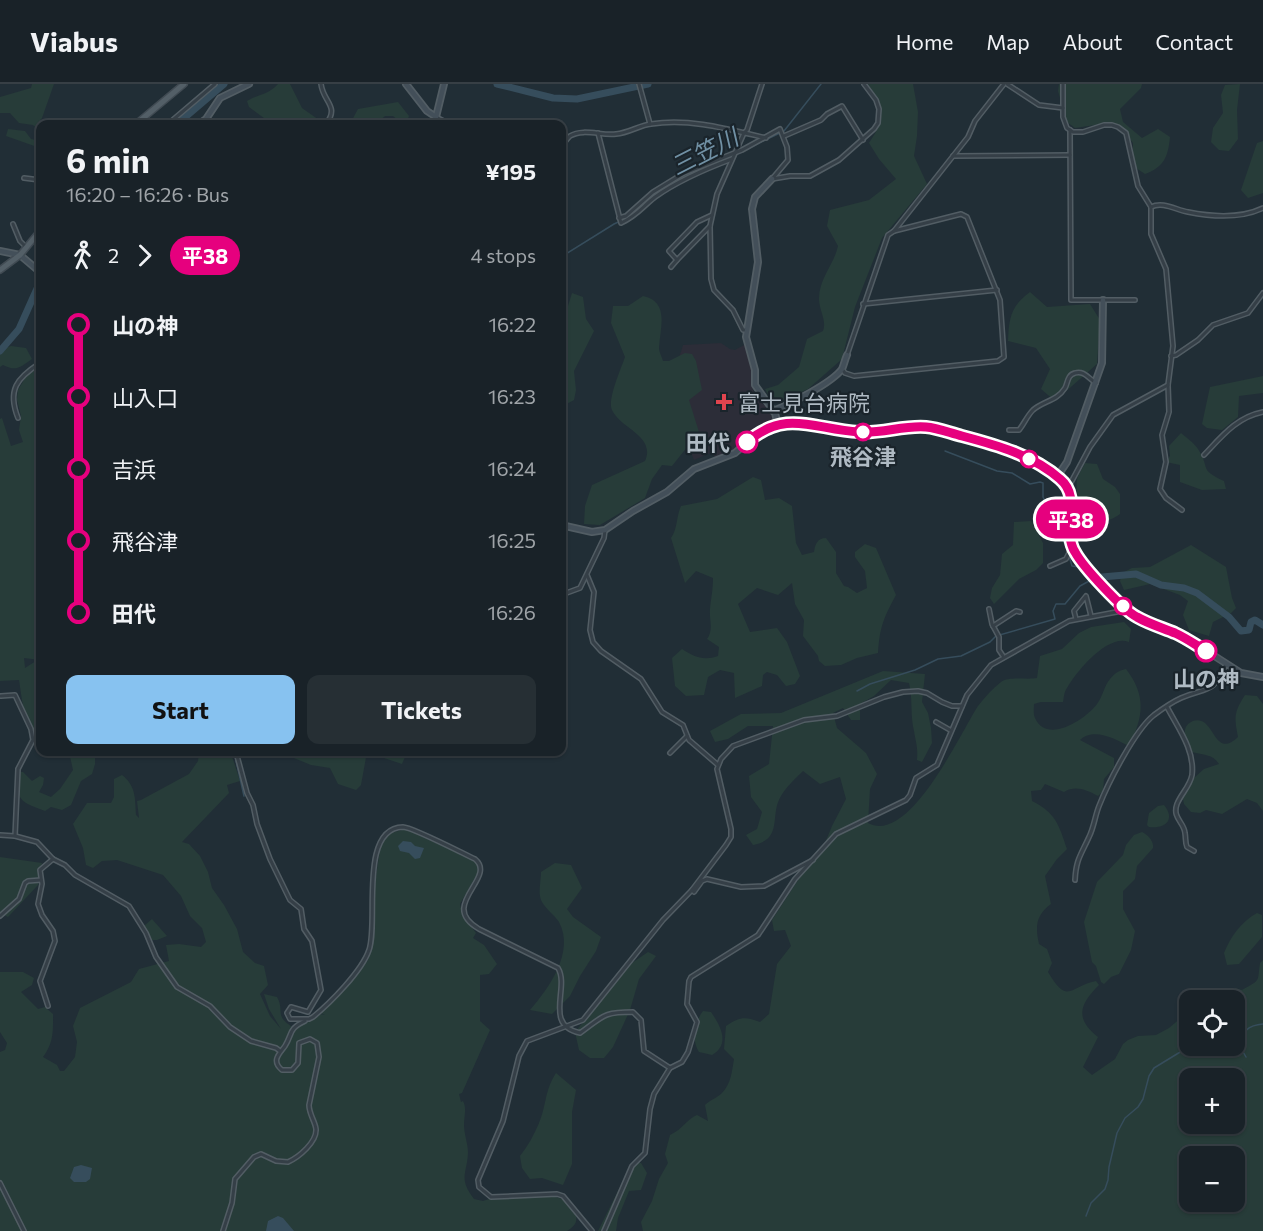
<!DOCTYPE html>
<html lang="en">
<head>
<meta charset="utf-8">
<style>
	body { margin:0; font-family:Commissioner,"Noto Sans JP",sans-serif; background:#262f34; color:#f1f3f6; height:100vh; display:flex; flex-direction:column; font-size:22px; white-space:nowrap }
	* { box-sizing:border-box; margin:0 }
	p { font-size:20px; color:#9fa4a8 }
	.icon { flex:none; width:33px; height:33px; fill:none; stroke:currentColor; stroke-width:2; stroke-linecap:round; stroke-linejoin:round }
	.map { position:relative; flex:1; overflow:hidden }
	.panel { position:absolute; left:36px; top:36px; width:530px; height:636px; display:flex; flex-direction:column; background:#192228; border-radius:12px; box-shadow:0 2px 4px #0004,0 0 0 2px #373f45 }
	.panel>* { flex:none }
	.badge { padding:0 12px; border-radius:20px; font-size:21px; line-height:39px }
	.buttons { position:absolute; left:1179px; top:906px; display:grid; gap:12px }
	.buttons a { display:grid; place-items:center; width:66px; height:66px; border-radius:12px; background:#192228; box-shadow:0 2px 4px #0004,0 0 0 2px #373f45; font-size:30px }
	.map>.badge { position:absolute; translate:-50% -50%; box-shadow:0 0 0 3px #fff }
	.legs { display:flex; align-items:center; gap:9px; height:66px; padding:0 30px; font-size:20px }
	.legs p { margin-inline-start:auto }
	.overview { display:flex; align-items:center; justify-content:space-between; height:102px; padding:0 30px }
	h1 { font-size:33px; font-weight:700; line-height:45px }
	.cta { display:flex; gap:12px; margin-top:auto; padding:12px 30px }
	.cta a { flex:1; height:69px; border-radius:12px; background:#87c2f0; color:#111; font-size:24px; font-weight:700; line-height:69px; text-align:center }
	.cta a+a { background:#262f34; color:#f1f3f6 }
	ul { padding:0 30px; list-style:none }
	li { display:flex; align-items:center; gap:21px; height:72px; font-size:22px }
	li i { display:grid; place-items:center; width:9px; height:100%; margin:0 8px; background:currentColor }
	li i::after { content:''; width:15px; height:15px; margin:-8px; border:4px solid; border-radius:50%; background:#192228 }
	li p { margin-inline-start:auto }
	li:first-child i { background:linear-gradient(#0000 50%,currentColor 0) }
	li:last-child i { background:linear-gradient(currentColor 50%,#0000 0) }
	header { display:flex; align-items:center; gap:36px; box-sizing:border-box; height:84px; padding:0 30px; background:#192228; border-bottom:2px solid #373f45 }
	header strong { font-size:28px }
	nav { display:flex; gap:33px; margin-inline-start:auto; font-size:21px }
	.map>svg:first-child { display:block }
</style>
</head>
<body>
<header>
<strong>Viabus</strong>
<nav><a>Home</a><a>Map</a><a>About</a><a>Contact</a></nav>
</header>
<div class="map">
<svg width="1263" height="1147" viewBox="0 0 1263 1147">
	<rect width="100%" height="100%" fill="#212e36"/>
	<polygon fill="#2c2d38" points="721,259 730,265 735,266 746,260 751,285 752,286 751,300 753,306 758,315 769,326 773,338 756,347 729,369 715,374 713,368 694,376 686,357 678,277 683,261"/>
	<g fill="#273c39" fill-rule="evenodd">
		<polygon points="32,0 54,0 42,34 38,39 38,45 33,41 19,39 10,29 0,29 0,13 31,4"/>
		<path d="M278,0H290L302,24L319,36L320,40H272L249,23L247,17C259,10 268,11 278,0Z"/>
		<path d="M868,0H913L918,28L917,52L914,72L927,100L882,154L855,223L842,275L808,305L784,316L772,318L765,305L778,301L799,283L807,255L823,247C827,237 819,226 819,215C819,194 834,181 838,162L827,142L830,126L869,116L896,95L879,75L869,59C886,34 885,25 868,0Z"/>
		<path d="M1059,0H1142L1141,4L1120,25L1123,38L1142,54L1158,45L1170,53C1168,73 1164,83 1145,90L1133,82V59L1119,41L1108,39L1075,44L1067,38L1058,7Z"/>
		<polygon points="1240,0 1237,26 1238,55 1229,67 1219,66 1211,58 1213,44 1223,29 1221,11 1225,1"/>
		<polygon points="398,18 409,32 406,40 398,40 399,37 393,32 385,32 376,40 333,40 341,34 351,38 358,25"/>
		<polygon points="8,45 25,47 31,55 40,57 40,64 6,52"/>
		<polygon points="1263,57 1263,109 1248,114 1241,106 1257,59"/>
		<path d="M1030,208L1047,223L1090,220L1100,236L1097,280L1055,317L1041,305L1050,285L1036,264L1008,257C1009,233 1011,222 1030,208Z"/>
		<polygon points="572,209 583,213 586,235 594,247 574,287 576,306 574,316 561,323 561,226 568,222"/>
		<path d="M643,212C670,218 660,244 659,264C659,268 662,273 663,277H669L685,269L692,270L696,277L702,306L689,316L699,348L672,382L662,381L652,395L645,414L600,441L584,440L585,422L592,401L645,377C656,352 621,345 612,326C607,316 621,285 625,273L611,239L613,222H628Z"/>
		<path d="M11,262L26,264L32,275C20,283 17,288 3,281L0,283V266Z"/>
		<path d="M40,283V576L24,574L25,584L36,577L40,578V649L38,650C23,640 22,613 19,596L0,597V335L2,334L11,362L23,358L19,346L21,332L17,316L18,306L27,291Z"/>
		<polygon points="1263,292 1263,309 1239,312 1238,333 1222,346 1207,344 1202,340 1210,303"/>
		<path d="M1181,349C1187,354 1194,359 1198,365C1211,385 1198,385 1224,397L1226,405L1202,406L1180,398V381L1166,378L1170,372L1169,362Z"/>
		<path d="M1085,379L1097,380L1103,395L1115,403L1120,410V430C1092,451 1074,423 1077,396C1078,390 1083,384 1085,379Z"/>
		<path d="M753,393L761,396L765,416L779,414L792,422L796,459L802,471L814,468C815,461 817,454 826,454L836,468V489L844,502L848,503L857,509L867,504L865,487L855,473V468L865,460L876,464L896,511C883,535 880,543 878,569L857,574L841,581L825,582L819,577L818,572L803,552L804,536L795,520L792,499L778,511L757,504L738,520L750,548L777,544L787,558L800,592L795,600L786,602L777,591L767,588L763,591L762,602L735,614L734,589L720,586L708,593L704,611L686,612L675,602L672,574L682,565C694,573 704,577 718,572L719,563L707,555C714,545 709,536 710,525C711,514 713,506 713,494L696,487L685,499L671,454C678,444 676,433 681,422L717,415Z"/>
		<polygon points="1031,437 1043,459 1043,479 1036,486 1019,495 994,520 990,514 992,504 1000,491 1002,470 1013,461 1014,438"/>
		<polygon points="1191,461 1226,483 1232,514 1236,524 1231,529 1213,538 1209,552 1189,546 1183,531 1188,517 1180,511 1150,500 1124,506 1120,497 1122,489 1132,484 1150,483"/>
		<path d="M1124,538L1131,545L1129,558C1108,549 1076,588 1067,604C1064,608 1064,613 1063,618H1041L1034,620C1034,624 1033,630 1035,634C1047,661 1086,635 1097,620C1103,612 1104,602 1110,595C1115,589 1118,587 1126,585C1147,612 1143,634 1129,662C1115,655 1094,643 1080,656L1114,674V683L1104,695L1103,707L1098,712C1086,706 1076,701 1064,708L1045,700L1041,706L1031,707L1032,717C1056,729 1059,741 1067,765L1057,775L1045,792L1051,820C1036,831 1035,842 1039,860L1047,865L1052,879L1048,888C1068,922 1070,902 1096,897L1099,901C1080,920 1074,934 1098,953L1083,983L1092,991L1115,975L1123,960L1128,956L1138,952L1156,951L1169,944L1189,927L1190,962H1234V916H1227L1235,904L1242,906C1262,895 1257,898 1260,879L1263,876V1147H643L641,1138L652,1117L659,1095L668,1079L665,1070L670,1051C683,1045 687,1035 697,1031L708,1037L705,1021C710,1016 717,1014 722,1009C731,1000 732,987 734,975L724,965L726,942C739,933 745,932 760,938L769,930L777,880L791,862L785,846L774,847L772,836L817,767L823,764L832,742L846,715L840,693L820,700L803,687C795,695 786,703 781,712C769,731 784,755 753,761L746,751L757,745L762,728L751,713L749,692L769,680L773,642H748L728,655L715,658L710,647L741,630L781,629L883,587L925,590L922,618L928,629L931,644L932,659L922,678L917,676C918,662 916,660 914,647C910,631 913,615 909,599L891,596L874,612L860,620V636H851L843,624L833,629L837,644L866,669L877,690L870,705L868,739C909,762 961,648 978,622C985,613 992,605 1001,598C1008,592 1027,596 1037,594L1040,572L1062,565L1079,549L1091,543ZM1190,994H1234V1040H1190ZM1190,1072H1234V1118H1190Z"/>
		<path d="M1245,611L1257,612L1263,620V727L1257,719L1247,715L1222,730L1206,726L1200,729L1191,728L1184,720L1183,715L1194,694L1204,685L1219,680C1213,670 1203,671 1192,668C1190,663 1186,656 1185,650C1183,639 1197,632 1205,639C1216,649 1219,671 1238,653C1234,633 1234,628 1245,611Z"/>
		<path d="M69,668H95V680L92,690L81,697L71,721L62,726L51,723L45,727C19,717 16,717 19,688H23L32,697L40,692L44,694L43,701L39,708L51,713L60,705L73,686Z"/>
		<path d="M199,668L231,669L240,697L227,701L229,709L182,758L189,760L200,772L208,788L212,804L224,821L237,845L243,868L255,879L264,882L268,901L260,910L270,932L281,945L269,925L264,910L277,913C285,927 274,931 291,942L290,948L320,930L325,931L321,929L324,925L356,891L368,876L375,848V800L381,758L388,750L405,745L469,774L478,780L479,787L460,820L463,832L476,849L473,854L484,861L497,880L489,890L480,891V937L490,946L462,1009L459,1010L461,1018L463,1017C467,1024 464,1032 464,1041C464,1050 468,1060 468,1069C467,1090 458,1094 474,1115L483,1117L489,1115C511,1114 570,1100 576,1132C578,1139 572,1144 567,1147H0V968L5,966L7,959L0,948V888H23L34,894L32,901L21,908L38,925L45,923L53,930C53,947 54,958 43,973L57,981L60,987H64L75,973L77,958L73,942L80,924L131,898L139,885L169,877L166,861L179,860L201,863L206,858L202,844L190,832L181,812L163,791L117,776L102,777L93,784L86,781L83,764L73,740L87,719H111L114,713V695L122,691C136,702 135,714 136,731L139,734L137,717L141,716L189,690L198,677Z"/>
		<polygon points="250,668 367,668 361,701 356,706 338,700 330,684 311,681 289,672"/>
		<polygon points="372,668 407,668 402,680 378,672"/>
		<path d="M1164,721C1176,736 1165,745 1149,743L1147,741L1149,729L1158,722Z"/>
		<path d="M1142,748C1148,751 1154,757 1153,764L1137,782L1135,795L1123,807V825L1135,847L1131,866L1119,890L1111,893L1104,900L1101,898L1096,882L1092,878L1084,838L1097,798L1123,771L1126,761L1134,751Z"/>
		<polygon points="0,773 42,779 38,801 8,833 0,829"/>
		<path d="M555,779L571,781L582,804L567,825L573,833L601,853L596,867L580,892L570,912L552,930L530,926C549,904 575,868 559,838C554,830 545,825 541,816C538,808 541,797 541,788Z"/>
		<path d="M1257,829L1262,831V853L1239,880L1227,881L1224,869C1231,852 1241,838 1257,829Z"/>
		<polygon points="152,835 167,852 157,856 152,856 144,842"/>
		<polygon points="648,868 656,872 639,895 630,926 613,963 604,974 590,974 579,966 575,948 632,879"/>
		<path d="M703,927L711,928C720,941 731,960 712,971L699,968C691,957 695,937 703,927Z"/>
		<path d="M556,989L576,1006L572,1028V1080L563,1101L542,1094L530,1095L522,1084L520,1072C528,1062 534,1051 539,1039C547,1020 544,1008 556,989Z"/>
		<polygon points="636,1079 641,1079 647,1089 641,1106 629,1107 618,1134 616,1147 598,1147 630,1083"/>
	</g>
	<g fill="#364d5c">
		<polygon points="403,757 411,758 415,762 424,764 420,774 415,775 409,769 400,767 398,762"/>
		<polygon points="81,1081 92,1084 90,1095 86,1098 74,1098 70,1094 74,1083"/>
		<polygon points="278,1132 283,1134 294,1147 266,1147 268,1137"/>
	</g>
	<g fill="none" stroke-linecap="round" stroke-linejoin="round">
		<g stroke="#364d5c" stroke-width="1.5">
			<polyline points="737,70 784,47 821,0"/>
			<polyline points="709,81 732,72"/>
			<polyline points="664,105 696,86"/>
			<polyline points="643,122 658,109"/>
			<polyline points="561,173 614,140 627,134"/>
			<polyline points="857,607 870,600 915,586 938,575 961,572 990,558 996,552 1055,535 1053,527 1056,520 1065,520 1080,502 1091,496 1079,483 1072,482 1067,465 1043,413 1043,399 1040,398 1030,400 1012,389 997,387 945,367"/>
			<polyline points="234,668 244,712"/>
			<polyline points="1238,959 1246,973"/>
			<path d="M1233,962H1237C1242,948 1248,941 1263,940"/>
			<polyline points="1086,1132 1091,1119 1105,1105 1108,1096 1109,1083 1117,1049 1125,1034 1138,1023 1143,1015 1149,992 1154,984 1190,962"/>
		</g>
		<g stroke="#364d5c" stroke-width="7">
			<polyline points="497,0 553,14 577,15 648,0"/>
			<polyline points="177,40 224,0"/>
			<polyline points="0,267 19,245 40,198"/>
			<polyline points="1102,493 1136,490 1161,501 1184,504 1197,509 1229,533 1241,547 1249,546 1251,538 1255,536 1263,541"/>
		</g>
		<defs>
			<g id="street">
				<path d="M321,0C323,18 340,22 326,40"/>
				<polyline points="639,0 650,40"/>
				<polyline points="1007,0 1039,21 1063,24"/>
				<polyline points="1063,0 1063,33 1067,44 1073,48 1083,48 1104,41 1112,41 1118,43 1126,49 1138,102 1151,123 1151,150 1166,185 1173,262 1168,301 1169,328 1162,351 1166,378 1160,405 1166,414 1182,426"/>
				<polyline points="206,35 210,40"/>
				<polyline points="168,40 215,0"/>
				<polyline points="431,40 436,33 449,40"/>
				<polyline points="1070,46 1071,216 1135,216"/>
				<path d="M598,49L621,139C638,131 642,123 655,113C679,96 705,85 732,75"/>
				<polyline points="784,52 821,36 827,30 842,22 863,56"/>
				<path d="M561,62C564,59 567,55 570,52C583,44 602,52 616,50C629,49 640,41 651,40C690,34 728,45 766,54"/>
				<polyline points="953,72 1070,71"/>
				<polyline points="24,94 40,96"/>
				<polyline points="772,95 790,92 810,92 839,76 874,45 878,39 879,25 876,16 864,0"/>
				<path d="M1151,123C1163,117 1176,126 1188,128C1213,133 1240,135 1263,124"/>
				<polyline points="619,134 626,132 653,108 684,89 742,66 780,45 787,63 788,76 772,95"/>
				<polyline points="13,140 20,157 26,163"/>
				<polyline points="710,142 677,176 669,167 697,138 712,131"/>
				<polyline points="671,183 677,176"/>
				<polyline points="863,220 997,206"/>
				<polyline points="746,246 743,246 733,226 714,206 711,195 710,142 717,110 744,49 747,46 762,0"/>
				<polyline points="847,271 888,151 894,147 968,53 975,37 1004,0"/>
				<polyline points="1171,272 1176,271 1198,256 1213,241 1248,229 1263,209"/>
				<polyline points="842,285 845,289 854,292 998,277 1004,273 1000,216 967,133 961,130 894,147"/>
				<path d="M18,334C7,306 17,294 40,279"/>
				<path d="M1009,346H1019C1024,340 1027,332 1033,326C1043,317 1057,317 1065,304C1068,299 1067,291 1075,289C1084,286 1089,295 1096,299"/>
				<path d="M1204,371C1222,352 1237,333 1263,328"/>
				<polyline points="1068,404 1090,363 1113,331 1168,301"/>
				<polyline points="1050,482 1066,475 1072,463"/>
				<polyline points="587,491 594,508 590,546 593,558 601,567 641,595 662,628 683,641 689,656 718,681"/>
				<polyline points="561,511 580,504 604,454 605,446"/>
				<polyline points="989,525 992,540 999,553 999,566 1003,572"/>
				<polyline points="1076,535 1074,527 1086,512 1091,532"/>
				<polyline points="993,542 1016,527 1020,528"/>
				<polyline points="1,612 15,611 31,645 33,656 18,685 15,752"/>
				<path d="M1167,623C1178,644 1195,666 1192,691C1190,702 1181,710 1177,720C1172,734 1184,738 1185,749C1186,755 1185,758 1187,763L1194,767"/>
				<polyline points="936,638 950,646"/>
				<path d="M236,668L247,709L253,721L257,740L270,775L290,816L301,825L304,845L312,857L321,906L308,928L291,923L287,929L290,935H309L313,933C330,919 362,887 369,866C379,839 358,744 403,743C412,743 462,769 475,775C498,794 437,821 479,845L558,884C570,904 543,941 580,949C604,932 602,928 633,928L641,936L644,967L670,984"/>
				<polyline points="670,669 687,652"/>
				<polyline points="0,751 15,752 37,758 53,775 65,781 75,791 129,822 146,849 156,873 177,903 210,922 230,943 251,957 276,964 280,967"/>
				<path d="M1075,796C1076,775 1081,771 1089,753C1094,743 1095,732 1099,722C1108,699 1135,646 1154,631C1162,625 1172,618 1181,614C1207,603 1214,610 1226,580"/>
				<polyline points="692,806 694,808 702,797 707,795 741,803 764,802 813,776"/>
				<polyline points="0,832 19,815 25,799 28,797 41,796"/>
				<polyline points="48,922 40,897 55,857 53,847 42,831 38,820 42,800 40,786 53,775"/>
				<polyline points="0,1099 24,1147"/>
				<path d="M223,1147L232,1119L235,1095L254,1073L261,1070L276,1077L288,1078C299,1073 317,1058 316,1045C315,1037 309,1030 309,1021L319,973L317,959L310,955L299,959L298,979L292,986H282C271,977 279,970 285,962C293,949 288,945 305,937"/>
				<polyline points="592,1147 563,1112 557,1110 491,1113 479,1103 478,1096 503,1037 519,972 527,957 583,936 663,836 692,806 726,761 731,753 731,745 717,685 721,675 733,662 804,636 837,632 884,613 903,608 918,607 927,609 942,618 952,622 962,622"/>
				<polyline points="604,1147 632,1082 645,1069 650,1025 654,1010 670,984 682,978 688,968 697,938 687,920 689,897 691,893 758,851 795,795 836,750 906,716 910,711 916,694 937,681 967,611 991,581 1069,537 1127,526"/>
			</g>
			<g id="secondary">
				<polyline points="406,0 427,27 436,33 444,0"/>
				<polyline points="199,40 206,35 220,14 249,0"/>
				<polyline points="772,95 755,113 752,125 758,178 746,253 755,286 755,301 775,329 778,341"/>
				<polyline points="0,167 20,171 40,188"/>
				<path d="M773,327C790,320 832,299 842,285C844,281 845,275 847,271"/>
				<polyline points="1057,393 1067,378 1102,279 1103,216"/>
				<path d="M561,441L592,448L605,446L633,427L667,408L694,385L735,369L758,349L778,341L805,339L856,348L868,349L925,343L936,345C968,354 1062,375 1070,411V454L1074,468L1127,526L1138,534L1191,557L1241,589L1263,593"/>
			</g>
			<g id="primary">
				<polyline points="136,40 184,0"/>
				<polyline points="0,186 20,171 40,147"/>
			</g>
		</defs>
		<use href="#street" stroke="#525d64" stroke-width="6"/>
		<use href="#secondary" stroke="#525d64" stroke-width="8"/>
		<use href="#primary" stroke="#414b53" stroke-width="8"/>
		<use href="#street" stroke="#353f47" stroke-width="3"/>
		<use href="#secondary" stroke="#434f59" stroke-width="4.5"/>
		<use href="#primary" stroke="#535f67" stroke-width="5"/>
	</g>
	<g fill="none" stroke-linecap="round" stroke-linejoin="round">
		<defs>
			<path id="line-1" d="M747,358C787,324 815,346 859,348C881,350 904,341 926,343C938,344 950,349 962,352C996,361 1033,371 1060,395C1083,414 1061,446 1075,468C1083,483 1123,526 1137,533C1149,540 1163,544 1175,549C1186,554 1196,561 1206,567"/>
		</defs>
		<use href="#line-1" stroke="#fff" stroke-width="14"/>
		<use href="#line-1" stroke="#e6007e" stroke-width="9"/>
	</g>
	<path fill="#e0444e" stroke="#1a242b" stroke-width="2" d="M721 309h6v6h6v6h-6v6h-6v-6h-6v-6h6z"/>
	<g fill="#fff" stroke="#e6007e" stroke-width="3">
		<circle cx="863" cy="348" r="8"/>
		<circle cx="747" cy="358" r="10"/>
		<circle cx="1029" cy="375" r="8"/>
		<circle cx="1123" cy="522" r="8"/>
		<circle cx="1206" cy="567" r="10"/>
	</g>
	<g text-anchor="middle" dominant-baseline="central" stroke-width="4.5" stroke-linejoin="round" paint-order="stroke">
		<g font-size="22" fill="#afbac3" stroke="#1a242b" text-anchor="start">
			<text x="738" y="318">富士見台病院</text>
		</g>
		<g font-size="22" font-weight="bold" fill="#afbac3" stroke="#1a242b">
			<text x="730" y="358" text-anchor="end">田代</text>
			<text x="863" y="372">飛谷津</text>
			<text x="1206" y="594">山の神</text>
		</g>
		<g font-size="24" font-style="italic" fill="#7191a5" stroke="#1a242b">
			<text transform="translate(704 67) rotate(-27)">三笠川</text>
		</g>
	</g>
</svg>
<div class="buttons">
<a><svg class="icon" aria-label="locate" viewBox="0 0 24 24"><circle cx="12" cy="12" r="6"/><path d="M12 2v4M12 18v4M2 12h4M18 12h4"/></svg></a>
<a>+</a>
<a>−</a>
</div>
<b class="badge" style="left:1071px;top:435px;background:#e6007e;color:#fff">平38</b>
<section class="panel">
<div class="overview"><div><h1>6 min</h1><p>16:20 – 16:26 · Bus</p></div><b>¥195</b></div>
<div class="legs"><svg class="icon" aria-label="walk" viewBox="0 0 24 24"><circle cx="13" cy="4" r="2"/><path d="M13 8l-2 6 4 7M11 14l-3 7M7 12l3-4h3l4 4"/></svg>2<svg class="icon" aria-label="forward" viewBox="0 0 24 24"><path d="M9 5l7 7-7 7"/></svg><b class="badge" style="background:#e6007e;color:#fff">平38</b><p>4 stops</p></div>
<ul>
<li><i style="color:#e6007e"></i><b>山の神</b><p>16:22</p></li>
<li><i style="color:#e6007e"></i><span>山入口</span><p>16:23</p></li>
<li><i style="color:#e6007e"></i><span>吉浜</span><p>16:24</p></li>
<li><i style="color:#e6007e"></i><span>飛谷津</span><p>16:25</p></li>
<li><i style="color:#e6007e"></i><b>田代</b><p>16:26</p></li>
</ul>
<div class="cta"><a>Start</a><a>Tickets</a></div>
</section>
</div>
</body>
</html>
